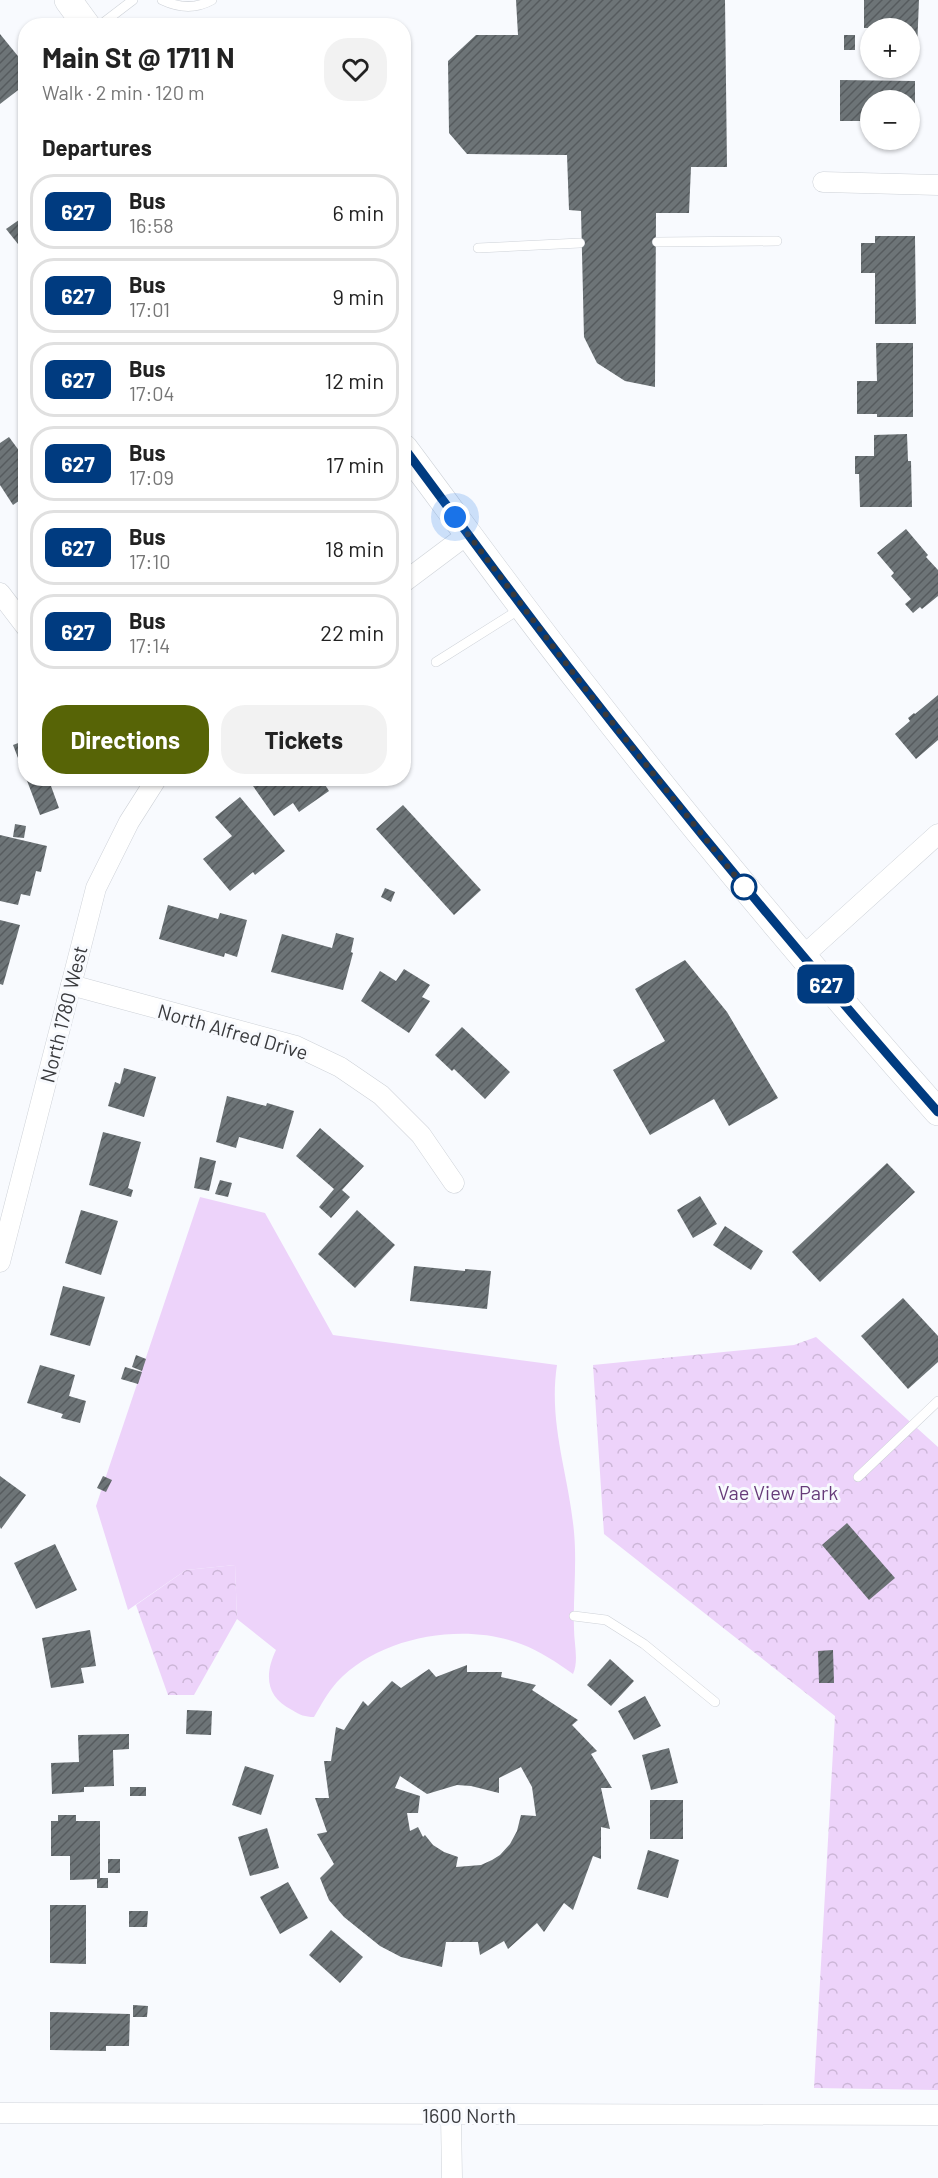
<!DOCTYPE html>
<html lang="en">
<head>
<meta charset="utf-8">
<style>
	body { margin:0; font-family:Barlow,sans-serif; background:#f2f2f2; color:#222; height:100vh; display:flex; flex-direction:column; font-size:22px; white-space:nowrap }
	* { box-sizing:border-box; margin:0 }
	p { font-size:20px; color:#767676 }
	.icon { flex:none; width:33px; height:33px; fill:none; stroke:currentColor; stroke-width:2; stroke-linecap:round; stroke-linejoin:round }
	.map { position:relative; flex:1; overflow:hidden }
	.details { position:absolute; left:18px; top:18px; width:393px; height:768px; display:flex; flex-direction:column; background:#fff; border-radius:24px; box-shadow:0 2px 4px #0004 }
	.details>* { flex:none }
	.badge { padding:0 12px; border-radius:9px; font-size:21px; line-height:39px }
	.tools { position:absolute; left:860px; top:18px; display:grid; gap:12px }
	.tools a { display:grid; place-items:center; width:60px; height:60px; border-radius:50%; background:#fff; box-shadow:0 2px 4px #0004; font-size:30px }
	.you { position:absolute; width:30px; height:30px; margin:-15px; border:4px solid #fff; border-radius:50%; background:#1a73e8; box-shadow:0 0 0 9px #1a73e833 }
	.map>.badge { position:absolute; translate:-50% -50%; box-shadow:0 0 0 3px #fff }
	h2 { padding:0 24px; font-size:22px; line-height:54px }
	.round { display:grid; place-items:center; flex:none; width:63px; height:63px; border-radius:24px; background:#f2f2f2 }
	.head { display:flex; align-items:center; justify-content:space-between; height:102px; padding:0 24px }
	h1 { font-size:28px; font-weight:700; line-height:45px }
	.primary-button { display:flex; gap:12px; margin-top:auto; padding:12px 24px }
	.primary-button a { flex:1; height:69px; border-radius:24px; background:#576406; color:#fff; font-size:24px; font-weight:700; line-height:69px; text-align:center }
	.primary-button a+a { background:#f2f2f2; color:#222 }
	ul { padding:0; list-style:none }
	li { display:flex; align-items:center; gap:18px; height:75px; margin:0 12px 9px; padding:0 12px; border:3px solid #e0e0e0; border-radius:24px }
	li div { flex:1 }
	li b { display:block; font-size:22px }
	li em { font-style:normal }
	li .badge { min-width:66px; font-weight:700; text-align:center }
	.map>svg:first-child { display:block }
</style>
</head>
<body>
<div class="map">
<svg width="938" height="2178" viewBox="0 0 938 2178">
	<defs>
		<pattern id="park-crowns" width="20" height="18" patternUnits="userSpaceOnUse" patternTransform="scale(1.5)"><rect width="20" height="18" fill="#edd3fa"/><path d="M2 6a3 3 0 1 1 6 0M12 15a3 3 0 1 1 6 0" fill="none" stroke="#ccb6d7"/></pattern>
		<pattern id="building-hatch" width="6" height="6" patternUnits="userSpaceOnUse" patternTransform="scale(1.5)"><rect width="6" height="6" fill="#6d7477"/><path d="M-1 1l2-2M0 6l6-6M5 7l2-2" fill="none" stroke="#565b5e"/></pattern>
	</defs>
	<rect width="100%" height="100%" fill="#f8fafe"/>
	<path fill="#edd3fa" d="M200,1197L265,1213L333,1335L557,1365C548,1424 569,1475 574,1532C577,1564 573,1597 574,1629C574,1643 579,1661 573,1674C556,1662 540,1651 521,1644C464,1622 380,1636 337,1682C328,1692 321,1705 314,1717C305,1717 300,1715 292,1710C266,1697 264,1675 276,1650L237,1619L235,1565L186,1570L128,1610L96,1506Z"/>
	<g fill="url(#park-crowns)">
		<polygon points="816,1337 938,1447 938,2090 814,2088 835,1716 604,1534 593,1365 794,1345"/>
		<polygon points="235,1565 237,1619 194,1695 168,1695 136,1605 186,1570"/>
	</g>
	<g fill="url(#building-hatch)" fill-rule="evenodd">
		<polygon points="516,0 725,0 727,167 691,167 689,213 656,213 655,387 625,381 597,363 584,337 581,211 569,210 567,155 467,154 449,133 448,61 476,35 518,35"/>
		<polygon points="864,0 919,0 917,49 909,49 909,28 864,28"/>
		<polygon points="0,34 26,66 26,84 0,104"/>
		<rect x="844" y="35" width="11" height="15"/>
		<polygon points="840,80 915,81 915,116 909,116 909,100 870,100 870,121 840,121"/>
		<polygon points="26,215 26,254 6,229"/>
		<polygon points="875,236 915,236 916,324 875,324 875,273 861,273 861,243 875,243"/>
		<polygon points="876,343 913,343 913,417 877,417 877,414 857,414 857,381 877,381"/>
		<polygon points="907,434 908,461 911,461 912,507 860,507 859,474 855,474 855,456 874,456 874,435"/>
		<polygon points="9,437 26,460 26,496 13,505 0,485 0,443"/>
		<polygon points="906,529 928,555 926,557 938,570 938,596 922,609 920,607 913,613 905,604 911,599 891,576 894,573 877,553"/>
		<polygon points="938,695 938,740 916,759 895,734 910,721 908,718 914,713 915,714"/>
		<polygon points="26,740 26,776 25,776 13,745"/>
		<polygon points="26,778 63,778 64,781 51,786 59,808 40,815"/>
		<polygon points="264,778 324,778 322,780 329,791 299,812 293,803 274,816 253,786"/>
		<polygon points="240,797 285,851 255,875 253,872 230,891 203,859 232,836 215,817"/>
		<polygon points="403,805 481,890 454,915 376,829"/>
		<polygon points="15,824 26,826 24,838 13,837"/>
		<polygon points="0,835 47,846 41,872 36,871 30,896 21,894 18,905 0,901"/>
		<polygon points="385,888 395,892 391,902 381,897"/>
		<polygon points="168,905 218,919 220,913 247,920 237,957 225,953 224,957 159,939"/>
		<polygon points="0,920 20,925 3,985 0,984"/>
		<polygon points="336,933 354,938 351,952 353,953 343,990 271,972 282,934 332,948"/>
		<polygon points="685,960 727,1012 778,1098 729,1126 714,1099 650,1135 613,1070 665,1041 635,989"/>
		<polygon points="404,969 430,985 422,997 430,1001 409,1033 361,1001 380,971 396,981"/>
		<polygon points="462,1027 510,1072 485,1099 454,1069 452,1071 435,1055"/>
		<polygon points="124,1068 156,1077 144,1117 108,1106 115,1082 120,1084"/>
		<polygon points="227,1096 266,1106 267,1103 294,1111 283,1149 239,1137 236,1148 216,1142"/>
		<polygon points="320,1128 364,1166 342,1190 350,1197 331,1218 319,1207 334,1189 296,1156"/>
		<polygon points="103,1132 141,1142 128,1188 133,1190 131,1197 89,1185"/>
		<polygon points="200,1157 216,1161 209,1191 194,1188"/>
		<polygon points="887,1163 915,1192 820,1282 792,1252"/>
		<polygon points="220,1180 232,1183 228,1197 215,1194"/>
		<polygon points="700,1196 717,1224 693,1238 677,1210"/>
		<polygon points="81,1210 118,1221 101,1275 65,1263"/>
		<polygon points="357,1210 395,1245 355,1288 318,1254"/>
		<polygon points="725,1226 763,1251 751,1270 713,1245"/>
		<polygon points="414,1266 465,1271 465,1269 491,1271 487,1309 410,1301"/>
		<polygon points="63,1286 105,1297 90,1346 50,1335"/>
		<polygon points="903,1298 938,1336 938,1362 908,1389 861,1336"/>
		<polygon points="136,1355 146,1359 142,1371 132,1367"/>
		<polygon points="40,1365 75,1375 69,1396 86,1401 80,1423 61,1418 63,1414 27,1403"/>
		<polygon points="125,1367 142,1372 138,1384 121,1379"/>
		<polygon points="0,1476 26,1495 1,1529 0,1527"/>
		<polygon points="103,1476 112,1480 106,1492 97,1488"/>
		<polygon points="847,1523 895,1578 869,1600 822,1545"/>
		<polygon points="55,1544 77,1590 36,1609 14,1563"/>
		<polygon points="90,1630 96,1666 81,1668 84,1683 51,1688 42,1638"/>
		<polygon points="833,1650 834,1683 819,1683 818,1651"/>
		<polygon points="610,1659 634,1681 611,1706 587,1685"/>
		<path d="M467,1665V1672H502L501,1677L536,1685L532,1690L578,1720L572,1725L597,1751L591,1754L612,1788H601L610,1829L601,1827V1859L593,1856L573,1910L564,1903L544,1932L537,1923L508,1949L504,1941L480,1955L478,1942H446L442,1967L401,1957L380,1946L344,1917L329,1900L320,1878L334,1864L317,1834L327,1832L315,1798H329L324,1761H331L336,1727L344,1730L363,1701L368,1706L392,1681L401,1688L429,1669L436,1677ZM521,1767L532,1787L536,1816L521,1815L517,1831L510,1844L500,1855L492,1860L481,1865L456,1867L458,1857L444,1852L433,1845L425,1835L423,1837L418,1827L410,1831L407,1813H418L420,1796L395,1788L400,1776L427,1794L457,1785L471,1786L499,1793V1778Z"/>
		<polygon points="645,1696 661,1726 634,1740 618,1711"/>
		<polygon points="187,1710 212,1711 211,1735 186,1734"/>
		<polygon points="129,1734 129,1749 113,1750 114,1786 84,1787 84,1792 52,1794 51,1763 79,1762 78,1735"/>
		<polygon points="669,1748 678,1783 651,1790 642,1755"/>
		<polygon points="245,1766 274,1775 261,1815 232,1805"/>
		<rect x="130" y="1787" width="16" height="9"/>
		<rect x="650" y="1800" width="33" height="39"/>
		<polygon points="58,1815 76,1815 76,1821 100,1821 100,1878 108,1878 108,1888 97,1888 97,1879 70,1880 70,1856 51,1856 51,1821 58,1821"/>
		<polygon points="267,1828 279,1868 250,1876 238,1837"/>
		<polygon points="648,1850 679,1860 668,1898 637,1889"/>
		<rect x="108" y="1859" width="12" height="14"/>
		<polygon points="288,1882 308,1918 280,1934 260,1897"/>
		<polygon points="50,1905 86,1905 86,1964 50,1963"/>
		<polygon points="129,1911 148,1911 147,1927 129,1927"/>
		<polygon points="331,1930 363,1957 340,1983 309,1955"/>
		<polygon points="133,2005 148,2006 147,2017 133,2017"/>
		<polygon points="50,2012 130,2014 129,2046 106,2046 106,2051 50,2050"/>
	</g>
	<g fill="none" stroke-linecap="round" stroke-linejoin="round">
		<defs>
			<g id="service">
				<path d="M162,0C179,8 196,9 212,0"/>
				<polyline points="99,26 133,0"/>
				<polyline points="657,242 777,241"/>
				<polyline points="478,248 580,243"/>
				<polyline points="436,662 520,609"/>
				<polyline points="858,1477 938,1401"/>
				<polyline points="574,1616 606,1620 644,1644 715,1702"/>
			</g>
			<g id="minor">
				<polyline points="823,182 938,185"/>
				<polyline points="404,582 468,534"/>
				<polyline points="0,593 26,627"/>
				<polyline points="802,957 938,834"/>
				<polyline points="71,985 296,1046 340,1067 381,1095 421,1135 454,1183"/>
				<polyline points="0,1262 96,888 129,822 157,778"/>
				<polyline points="0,2113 938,2115"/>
				<polyline points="451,2116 452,2178"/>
			</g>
			<g id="secondary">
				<polyline points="68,0 87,26"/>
				<path d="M404,448C464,528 522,609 584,687C697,833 816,974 938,1112"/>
			</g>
		</defs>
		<use href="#service" stroke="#ced2d8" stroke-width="10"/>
		<use href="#minor" stroke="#ced2d8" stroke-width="21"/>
		<use href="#secondary" stroke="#ced2d8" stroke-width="28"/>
		<use href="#service" stroke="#fff" stroke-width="9"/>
		<use href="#minor" stroke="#fff" stroke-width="20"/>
		<use href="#secondary" stroke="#fff" stroke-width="27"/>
	</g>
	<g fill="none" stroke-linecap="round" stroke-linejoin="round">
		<defs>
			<path id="line" d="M404,448C464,528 522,609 584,687C698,833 816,974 938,1112"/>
		</defs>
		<use href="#line" stroke="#fff" stroke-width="14"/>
		<use href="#line" stroke="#003b80" stroke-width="9"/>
		<polyline stroke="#393a3d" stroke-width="6" stroke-dasharray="0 10.8" points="455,517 583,686 744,887"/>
	</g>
	<circle fill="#fff" stroke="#003b80" stroke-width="3" cx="744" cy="887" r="12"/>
	<g text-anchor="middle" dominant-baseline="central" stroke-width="6" stroke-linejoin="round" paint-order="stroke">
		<g font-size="20" fill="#393a3d" stroke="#f8fafe">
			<text transform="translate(63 1014) rotate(-76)">North 1780 West</text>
			<text transform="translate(233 1031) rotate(16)">North Alfred Drive</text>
			<text x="469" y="2115">1600 North</text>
		</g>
		<g font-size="20" fill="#663b79" stroke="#f8fafe">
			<text x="778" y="1492">Vae View Park</text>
		</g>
	</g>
</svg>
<div class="tools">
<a>+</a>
<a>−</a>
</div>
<div class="you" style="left:455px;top:517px"></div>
<b class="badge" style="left:826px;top:984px;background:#003b80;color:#fff">627</b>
<section class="details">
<div class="head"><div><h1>Main St @ 1711 N</h1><p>Walk · 2 min · 120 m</p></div><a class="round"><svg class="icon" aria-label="heart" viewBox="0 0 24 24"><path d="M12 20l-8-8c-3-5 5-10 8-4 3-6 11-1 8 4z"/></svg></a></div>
<h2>Departures</h2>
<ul>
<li><span class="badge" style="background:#003b80;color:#fff">627</span><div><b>Bus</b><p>16:58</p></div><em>6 min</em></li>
<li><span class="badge" style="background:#003b80;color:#fff">627</span><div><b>Bus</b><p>17:01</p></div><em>9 min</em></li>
<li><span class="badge" style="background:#003b80;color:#fff">627</span><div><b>Bus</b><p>17:04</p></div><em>12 min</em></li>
<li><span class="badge" style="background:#003b80;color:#fff">627</span><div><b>Bus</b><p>17:09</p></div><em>17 min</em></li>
<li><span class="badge" style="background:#003b80;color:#fff">627</span><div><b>Bus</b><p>17:10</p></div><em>18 min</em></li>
<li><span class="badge" style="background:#003b80;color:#fff">627</span><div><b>Bus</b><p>17:14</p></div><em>22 min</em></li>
</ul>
<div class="primary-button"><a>Directions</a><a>Tickets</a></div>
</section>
</div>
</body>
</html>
